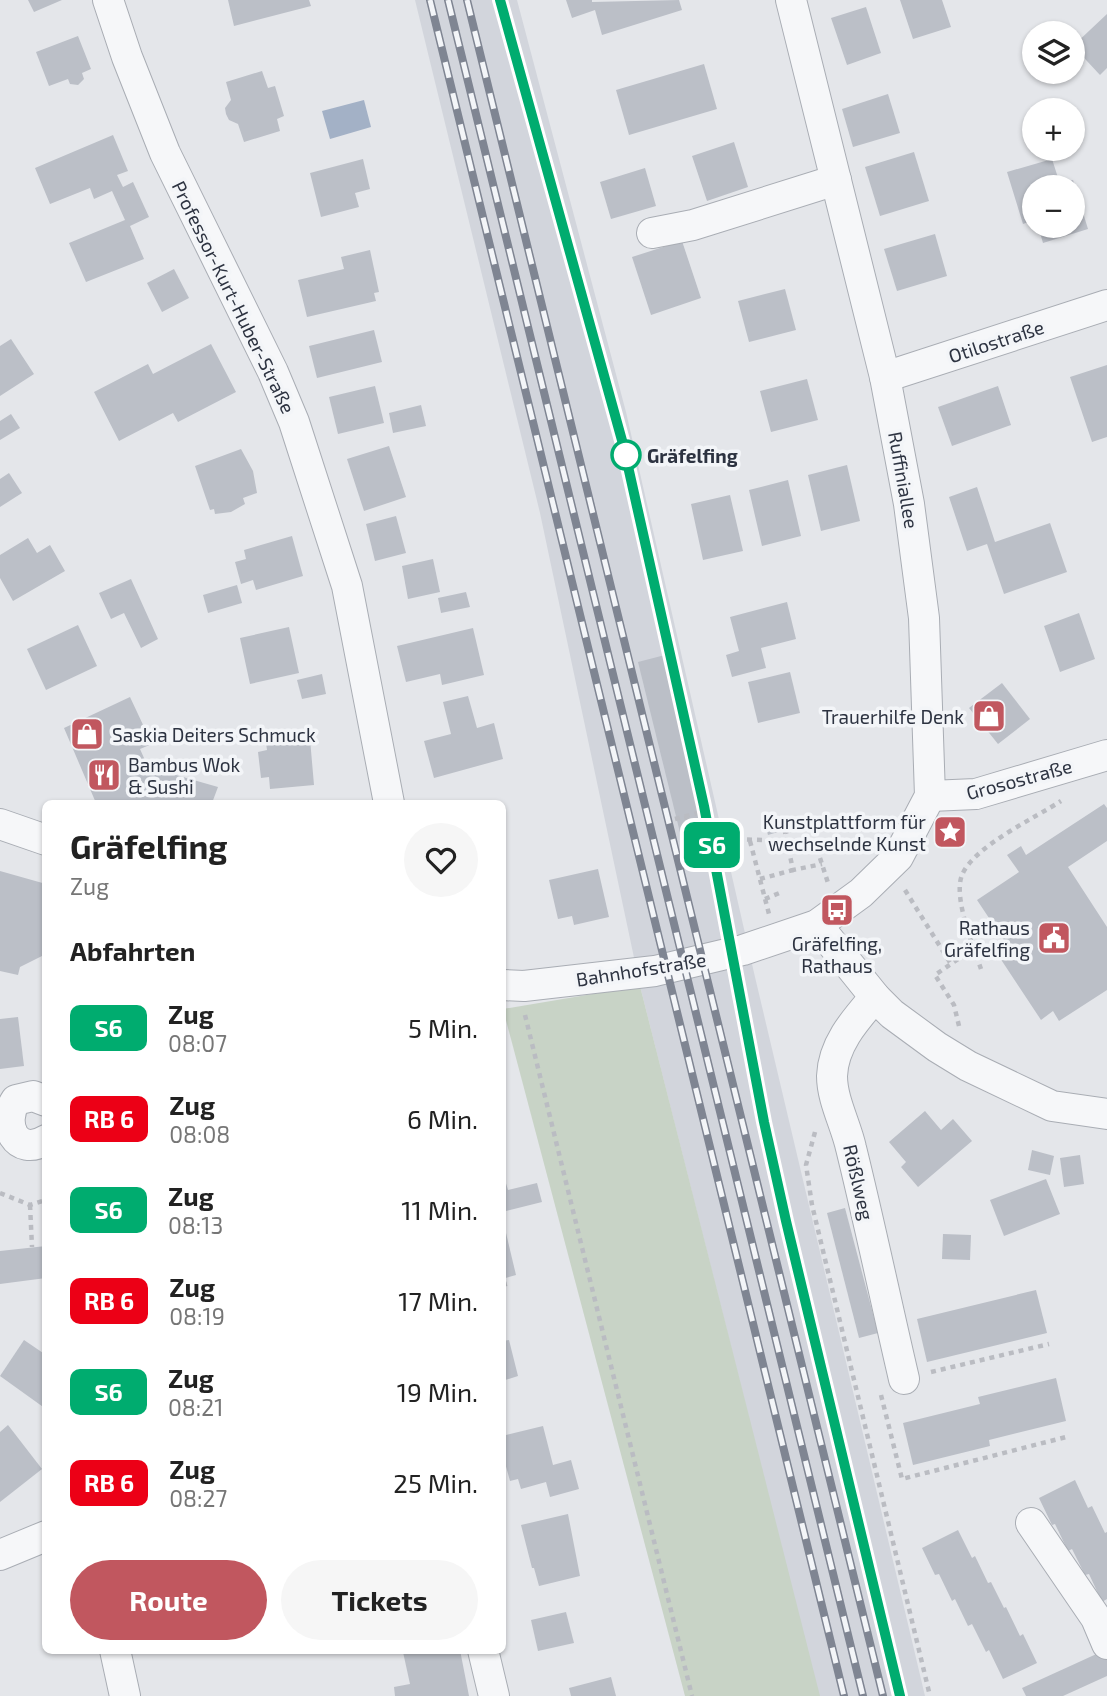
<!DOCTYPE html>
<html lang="de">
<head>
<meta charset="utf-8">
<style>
	body { margin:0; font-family:"Exo 2",sans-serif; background:#f6f6f6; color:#222; height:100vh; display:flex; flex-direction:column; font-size:26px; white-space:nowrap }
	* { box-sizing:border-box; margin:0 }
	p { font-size:23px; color:#767676 }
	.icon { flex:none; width:38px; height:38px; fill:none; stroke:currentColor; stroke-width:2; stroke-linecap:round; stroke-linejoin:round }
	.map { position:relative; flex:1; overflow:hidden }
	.drawer { position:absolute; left:42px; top:800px; width:464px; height:854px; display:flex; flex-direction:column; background:#fff; border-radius:10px; box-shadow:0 2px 5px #0004 }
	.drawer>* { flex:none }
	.badge { padding:0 14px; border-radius:10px; font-size:24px; line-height:46px }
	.fabs { position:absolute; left:1022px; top:21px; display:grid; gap:14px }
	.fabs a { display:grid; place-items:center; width:63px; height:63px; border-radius:50%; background:#fff; box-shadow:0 2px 5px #0004; font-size:35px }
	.map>.badge { position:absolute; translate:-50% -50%; box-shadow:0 0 0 4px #fff }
	h2 { padding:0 28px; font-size:26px; line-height:63px }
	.round { display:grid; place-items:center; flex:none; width:74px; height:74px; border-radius:37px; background:#f6f6f6 }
	.headline { display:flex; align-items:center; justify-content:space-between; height:119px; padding:0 28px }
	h1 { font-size:33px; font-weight:700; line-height:52px }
	.cta { display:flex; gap:14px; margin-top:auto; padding:14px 28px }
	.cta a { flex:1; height:80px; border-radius:42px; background:#c1575f; color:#fff; font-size:28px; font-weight:700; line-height:80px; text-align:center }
	.cta a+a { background:#f6f6f6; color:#222 }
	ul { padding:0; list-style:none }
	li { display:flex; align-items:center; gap:21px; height:91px; padding:0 28px }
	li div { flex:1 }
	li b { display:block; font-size:26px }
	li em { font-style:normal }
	li .badge { min-width:77px; font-weight:700; text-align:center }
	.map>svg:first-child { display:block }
</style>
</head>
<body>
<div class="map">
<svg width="1107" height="1696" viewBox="0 0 1107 1696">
	<rect width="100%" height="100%" fill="#e4e6ea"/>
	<polygon fill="#d2d5dc" points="415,0 517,0 626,412 755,977 925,1696 819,1696 640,986 540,513"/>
	<polygon fill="#c8d3c6" points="640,986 820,1696 685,1696 503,1009"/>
	<polygon fill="#a3b1c6" points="364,100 371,127 330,139 322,111"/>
	<g fill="#bbbfc7">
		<polygon points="28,0 62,0 34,12"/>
		<polygon points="228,0 309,0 311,6 234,26"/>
		<polygon points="566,0 592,0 592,2 679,0 682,10 602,35 595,10 572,18"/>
		<polygon points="900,0 942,0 951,27 913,39"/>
		<polygon points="866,7 881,53 847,65 831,18"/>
		<polygon points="1107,14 1107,68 1100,75 1073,46"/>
		<polygon points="78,36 91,69 82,73 84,79 78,85 70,84 68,79 49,86 36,52"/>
		<polygon points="704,64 717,109 629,135 616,90"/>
		<polygon points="262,71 268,88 275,86 284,116 277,119 280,131 244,142 238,124 229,120 226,114 225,108 231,100 226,82"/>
		<polygon points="888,94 900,133 853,147 842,109"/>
		<polygon points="113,135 128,171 117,175 123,187 133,182 149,217 130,226 144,259 86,282 69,243 125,220 112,191 94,199 90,188 50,204 35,168"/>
		<polygon points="734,142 748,187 707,201 692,156"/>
		<polygon points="914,152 929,201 880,216 865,167"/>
		<polygon points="363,159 370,189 355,193 359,207 321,217 310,173"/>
		<polygon points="1052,159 1060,184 1073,180 1088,229 1043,243 1038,226 1073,226 1073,187 1034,187 1034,220 1023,224 1007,172"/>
		<polygon points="645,168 656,206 611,219 600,182"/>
		<polygon points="935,234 947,276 897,291 884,249"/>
		<polygon points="682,241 701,298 651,315 632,257"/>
		<polygon points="370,250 379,292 374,293 376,301 307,317 298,280 344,269 341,257"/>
		<polygon points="174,269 189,298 162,312 147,283"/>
		<polygon points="785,289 796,330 749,342 738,301"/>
		<polygon points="374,330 382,362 317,378 309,346"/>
		<polygon points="11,339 34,374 0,396 0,346"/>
		<polygon points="211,344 236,392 178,422 173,413 119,441 94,392 148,364 153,374"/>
		<polygon points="1107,365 1107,437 1092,442 1070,377"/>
		<polygon points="807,379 818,420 771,432 760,391"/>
		<polygon points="375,386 384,423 338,434 329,397"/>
		<polygon points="998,386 1011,425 952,446 938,407"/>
		<polygon points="421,405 426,426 393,433 389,413"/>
		<polygon points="11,414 20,428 0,440 0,421"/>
		<polygon points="389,446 406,497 364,511 347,459"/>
		<polygon points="241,449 253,471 257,493 243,498 245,504 231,512 215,514 214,509 210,510 195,466"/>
		<polygon points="847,465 860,521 821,531 808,475"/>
		<polygon points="9,473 22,493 0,507 0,479"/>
		<polygon points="788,480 801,536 762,546 749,490"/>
		<polygon points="977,487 995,542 1050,523 1067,572 1004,594 987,544 967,551 949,497"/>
		<polygon points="730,495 743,551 703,560 691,504"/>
		<polygon points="396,516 406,553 375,561 366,524"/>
		<polygon points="292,536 303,576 256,590 253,580 241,584 235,562 246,559 244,550"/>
		<polygon points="28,538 37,553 50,545 65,571 13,601 0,578 0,555"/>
		<polygon points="433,559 440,592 408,599 402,566"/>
		<polygon points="131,579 158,639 141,648 124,613 111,619 99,593"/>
		<polygon points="237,585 242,603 208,613 203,595"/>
		<polygon points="466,592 470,607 441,613 438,598"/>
		<polygon points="787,602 796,639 761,648 766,668 732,677 726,655 739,651 730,617"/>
		<polygon points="1079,613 1095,659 1060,672 1044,626"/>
		<polygon points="78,625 97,666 46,690 27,649"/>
		<polygon points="289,627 299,673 250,684 240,638"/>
		<polygon points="473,628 484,675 442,685 440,674 406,682 397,646"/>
		<polygon points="665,655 709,860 688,865 638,662"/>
		<polygon points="790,672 800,713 758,723 748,682"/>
		<polygon points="322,674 326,694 302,699 297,680"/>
		<polygon points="1002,683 1030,719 998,744 969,708"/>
		<polygon points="468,696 477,728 494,723 503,759 434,778 424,741 451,734 443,702"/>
		<polygon points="130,697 152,744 140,749 148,767 218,787 212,803 96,803 64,728"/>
		<polygon points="310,739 314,785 270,789 269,777 261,778 258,752 267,750 266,743"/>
		<polygon points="1104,804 1107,808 1107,841 1068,867 1107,927 1107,990 1059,1021 1053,1011 1041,1020 998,955 1009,948 977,900 1019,872 1007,855 1021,846 1026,855"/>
		<polygon points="774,818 778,832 768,835 764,821"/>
		<polygon points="598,869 609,917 574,925 572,916 558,919 549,880"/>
		<polygon points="0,871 46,884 46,954 20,967 18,975 0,971"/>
		<polygon points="18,1017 24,1066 0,1069 0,1019"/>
		<polygon points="925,1111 941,1130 953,1119 972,1141 918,1187 901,1167 906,1162 889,1142"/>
		<polygon points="1032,1150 1054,1156 1050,1175 1028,1170"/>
		<polygon points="1080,1155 1084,1184 1064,1187 1060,1158"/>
		<polygon points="502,1170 508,1190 537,1183 542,1202 506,1211 502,1195"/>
		<polygon points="1046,1179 1060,1214 1004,1236 990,1200"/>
		<polygon points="845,1208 878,1333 859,1338 827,1213"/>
		<polygon points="506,1233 516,1275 502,1279 502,1234"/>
		<polygon points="943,1234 971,1235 970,1260 942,1259"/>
		<polygon points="46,1246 46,1278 0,1284 0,1251"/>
		<polygon points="1036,1290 1047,1333 927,1362 917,1319"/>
		<polygon points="24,1340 46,1355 46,1409 0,1376"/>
		<polygon points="509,1340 518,1376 502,1381 502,1341"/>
		<polygon points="1056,1378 1066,1421 989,1440 990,1446 913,1465 903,1423 980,1404 978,1397"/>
		<polygon points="8,1425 42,1469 0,1502 0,1432"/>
		<polygon points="543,1426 553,1465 571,1460 579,1489 550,1497 546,1482 521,1489 518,1479 510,1481 502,1452 502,1436"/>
		<polygon points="1075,1480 1088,1508 1092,1506 1105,1533 1107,1532 1107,1599 1102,1602 1089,1574 1085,1575 1072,1549 1068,1551 1055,1524 1052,1525 1039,1498"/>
		<polygon points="568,1514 580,1576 539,1586 534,1568 532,1568 521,1525"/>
		<polygon points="958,1530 972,1558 975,1556 988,1583 991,1582 1004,1608 1006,1607 1020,1636 1023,1634 1037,1663 1003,1679 989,1650 986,1652 972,1624 968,1626 955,1599 952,1601 939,1574 935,1575 922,1548"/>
		<polygon points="566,1612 574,1643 538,1651 531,1620"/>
		<polygon points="412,1650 460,1650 469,1696 395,1696 394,1687 410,1684 403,1652"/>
		<polygon points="1103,1651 1107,1659 1107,1676 1063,1696 1026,1696 1022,1688"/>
		<polygon points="611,1677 616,1696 571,1696 569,1688"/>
	</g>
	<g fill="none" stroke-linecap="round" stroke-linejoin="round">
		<defs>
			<g id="minor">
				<polyline points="108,0 127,57 165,153 273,372 294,422 347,586 389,803"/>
				<polyline points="652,233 693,225 836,180"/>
				<polyline points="885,377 1107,305"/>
				<polyline points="930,796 976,794 1107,755"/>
				<polyline points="0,824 46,840"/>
				<polyline points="817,925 875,997 892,1014 937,1047 968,1066 1052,1106 1107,1114"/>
				<polyline points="502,985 524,986 655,971 743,950 817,925 861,893 898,857 930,796 924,618 909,504 885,377 791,0"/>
				<path d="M875,997C856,1019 833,1044 832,1076C832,1100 846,1125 851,1148C870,1225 886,1302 904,1379"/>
				<path d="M46,1101L33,1096L16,1100C0,1124 16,1158 46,1140"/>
				<polyline points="1031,1523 1096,1618 1107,1644"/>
				<polyline points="0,1555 46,1536"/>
				<polyline points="115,1650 125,1696"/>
				<polyline points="483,1650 494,1696"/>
			</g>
		</defs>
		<use href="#minor" stroke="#a9adb4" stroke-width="32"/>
		<g stroke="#babcc2" stroke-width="4.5" stroke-dasharray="5 5" stroke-linecap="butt">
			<polyline points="686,816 691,840"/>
			<polyline points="675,819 701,812"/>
			<polyline points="788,831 785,832 793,870 822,864"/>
			<polyline points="727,839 766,840"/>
			<polyline points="750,841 769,914"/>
			<polyline points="694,850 698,870"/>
			<polyline points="684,853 706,845"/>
			<polyline points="820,858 828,883"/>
			<polyline points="760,879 793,870"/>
			<polyline points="905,890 951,964"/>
			<polyline points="765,899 782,892"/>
			<path d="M981,969C973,946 953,897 962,875C974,846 1035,818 1061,801"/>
			<polyline points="525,1015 692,1696"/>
			<polyline points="959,1026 954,1005 935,975 974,948"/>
			<polyline points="815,1132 806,1165 812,1205 930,1696"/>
			<polyline points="0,1193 30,1205 46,1200"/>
			<polyline points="30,1205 32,1247"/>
			<polyline points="502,1285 510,1283"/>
			<polyline points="931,1372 1049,1344"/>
			<polyline points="881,1395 902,1479 1070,1436"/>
		</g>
		<use href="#minor" stroke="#f6f7f9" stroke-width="30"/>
		<defs>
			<g id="rail">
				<polyline points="430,0 844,1696"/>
				<polyline points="448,0 863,1696"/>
				<polyline points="467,0 883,1696"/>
				<polyline points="500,0 623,445 704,806 764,1122 791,1245 900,1696"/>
			</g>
		</defs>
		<use href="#rail" stroke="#7f8592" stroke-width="8"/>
		<use href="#rail" stroke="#f3f5f8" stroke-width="5" stroke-dasharray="16" stroke-linecap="butt"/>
	</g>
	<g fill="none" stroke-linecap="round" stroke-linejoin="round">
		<defs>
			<polyline id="line" points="500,0 623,444 704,806 764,1122 786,1221 900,1696"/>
		</defs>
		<use href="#line" stroke="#fff" stroke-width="16"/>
		<use href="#line" stroke="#00ac6f" stroke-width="10"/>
	</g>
	<defs>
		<symbol id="shop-square" viewBox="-11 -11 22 22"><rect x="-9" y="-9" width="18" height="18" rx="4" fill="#c1575f" stroke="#f3f5f8"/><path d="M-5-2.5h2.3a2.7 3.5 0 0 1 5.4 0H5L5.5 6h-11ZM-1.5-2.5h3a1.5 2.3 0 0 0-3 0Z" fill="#fff"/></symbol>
		<symbol id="restaurant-square" viewBox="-11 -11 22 22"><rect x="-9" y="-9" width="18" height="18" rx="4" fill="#c1575f" stroke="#f3f5f8"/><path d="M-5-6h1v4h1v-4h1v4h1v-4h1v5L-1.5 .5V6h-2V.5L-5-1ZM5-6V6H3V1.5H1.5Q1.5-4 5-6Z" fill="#fff"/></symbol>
		<symbol id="sight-square" viewBox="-11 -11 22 22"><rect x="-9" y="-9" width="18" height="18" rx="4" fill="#c1575f" stroke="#f3f5f8"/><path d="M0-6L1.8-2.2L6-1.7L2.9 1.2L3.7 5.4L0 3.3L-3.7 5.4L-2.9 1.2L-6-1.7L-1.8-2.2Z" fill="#fff"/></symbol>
		<symbol id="bus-square" viewBox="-11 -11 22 22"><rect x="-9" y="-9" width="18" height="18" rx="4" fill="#c1575f" stroke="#f3f5f8"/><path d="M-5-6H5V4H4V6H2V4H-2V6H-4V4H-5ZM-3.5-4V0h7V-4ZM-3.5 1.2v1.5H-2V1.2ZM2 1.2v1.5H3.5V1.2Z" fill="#fff"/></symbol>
		<symbol id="civic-square" viewBox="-11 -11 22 22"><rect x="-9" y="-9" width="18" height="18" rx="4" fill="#c1575f" stroke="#f3f5f8"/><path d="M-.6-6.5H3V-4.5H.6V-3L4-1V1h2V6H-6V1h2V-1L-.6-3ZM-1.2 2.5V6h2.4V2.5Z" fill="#fff"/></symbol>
	</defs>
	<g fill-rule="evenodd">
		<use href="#shop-square" x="970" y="697" width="38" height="38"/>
		<use href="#shop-square" x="68" y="715" width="38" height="38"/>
		<use href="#restaurant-square" x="85" y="756" width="38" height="38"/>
		<use href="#sight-square" x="931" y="813" width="38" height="38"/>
		<use href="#bus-square" x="818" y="891" width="38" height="38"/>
		<use href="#civic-square" x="1035" y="919" width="38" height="38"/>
	</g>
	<circle fill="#fff" stroke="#00ac6f" stroke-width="3.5" cx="626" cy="455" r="14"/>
	<g text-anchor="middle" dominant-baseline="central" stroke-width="7" stroke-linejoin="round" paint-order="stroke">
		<g font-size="19" fill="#2d3341" stroke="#f3f5f8">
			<text transform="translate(234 297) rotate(64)">Professor-Kurt-Huber-Straße</text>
			<text transform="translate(996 341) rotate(-18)">Otilostraße</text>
			<text transform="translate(904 480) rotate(80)">Ruffiniallee</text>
			<text transform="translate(1019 779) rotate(-15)">Grosostraße</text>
			<text transform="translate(641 969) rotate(-9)">Bahnhofstraße</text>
			<text transform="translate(859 1182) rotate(77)">Rößlweg</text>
		</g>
		<g font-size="19" font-weight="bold" fill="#2d3341" stroke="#f3f5f8" text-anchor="start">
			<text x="647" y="455">Gräfelfing</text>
		</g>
		<g font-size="19" fill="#2d3341" stroke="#f3f5f8" text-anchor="end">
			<text x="964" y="716">Trauerhilfe Denk</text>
			<text x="112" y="734" text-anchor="start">Saskia Deiters Schmuck</text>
			<text x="128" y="764" text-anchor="start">Bambus Wok<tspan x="128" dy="22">&amp; Sushi</tspan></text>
			<text x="926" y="821">Kunstplattform für<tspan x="926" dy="22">wechselnde Kunst</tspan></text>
			<text x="1030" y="927">Rathaus<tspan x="1030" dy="22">Gräfelfing</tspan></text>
			<text x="837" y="943" text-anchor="middle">Gräfelfing,<tspan x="837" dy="22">Rathaus</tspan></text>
		</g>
	</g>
</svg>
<div class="fabs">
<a><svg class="icon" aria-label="layers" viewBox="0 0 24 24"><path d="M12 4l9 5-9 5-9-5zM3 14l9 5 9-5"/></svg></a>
<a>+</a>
<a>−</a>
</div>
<b class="badge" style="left:712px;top:845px;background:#00ac6f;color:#fff">S6</b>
<section class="drawer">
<div class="headline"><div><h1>Gräfelfing</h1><p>Zug</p></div><a class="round"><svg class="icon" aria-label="heart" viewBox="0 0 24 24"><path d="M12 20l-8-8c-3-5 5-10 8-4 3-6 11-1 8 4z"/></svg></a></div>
<h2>Abfahrten</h2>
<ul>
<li><span class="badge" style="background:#00ac6f;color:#fff">S6</span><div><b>Zug</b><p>08:07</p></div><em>5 Min.</em></li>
<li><span class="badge" style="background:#ec0016;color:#fff">RB 6</span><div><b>Zug</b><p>08:08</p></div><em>6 Min.</em></li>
<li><span class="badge" style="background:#00ac6f;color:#fff">S6</span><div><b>Zug</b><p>08:13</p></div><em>11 Min.</em></li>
<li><span class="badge" style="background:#ec0016;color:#fff">RB 6</span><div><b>Zug</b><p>08:19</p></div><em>17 Min.</em></li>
<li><span class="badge" style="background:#00ac6f;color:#fff">S6</span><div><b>Zug</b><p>08:21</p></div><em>19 Min.</em></li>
<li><span class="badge" style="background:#ec0016;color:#fff">RB 6</span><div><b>Zug</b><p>08:27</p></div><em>25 Min.</em></li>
</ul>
<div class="cta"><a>Route</a><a>Tickets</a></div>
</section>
</div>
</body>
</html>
